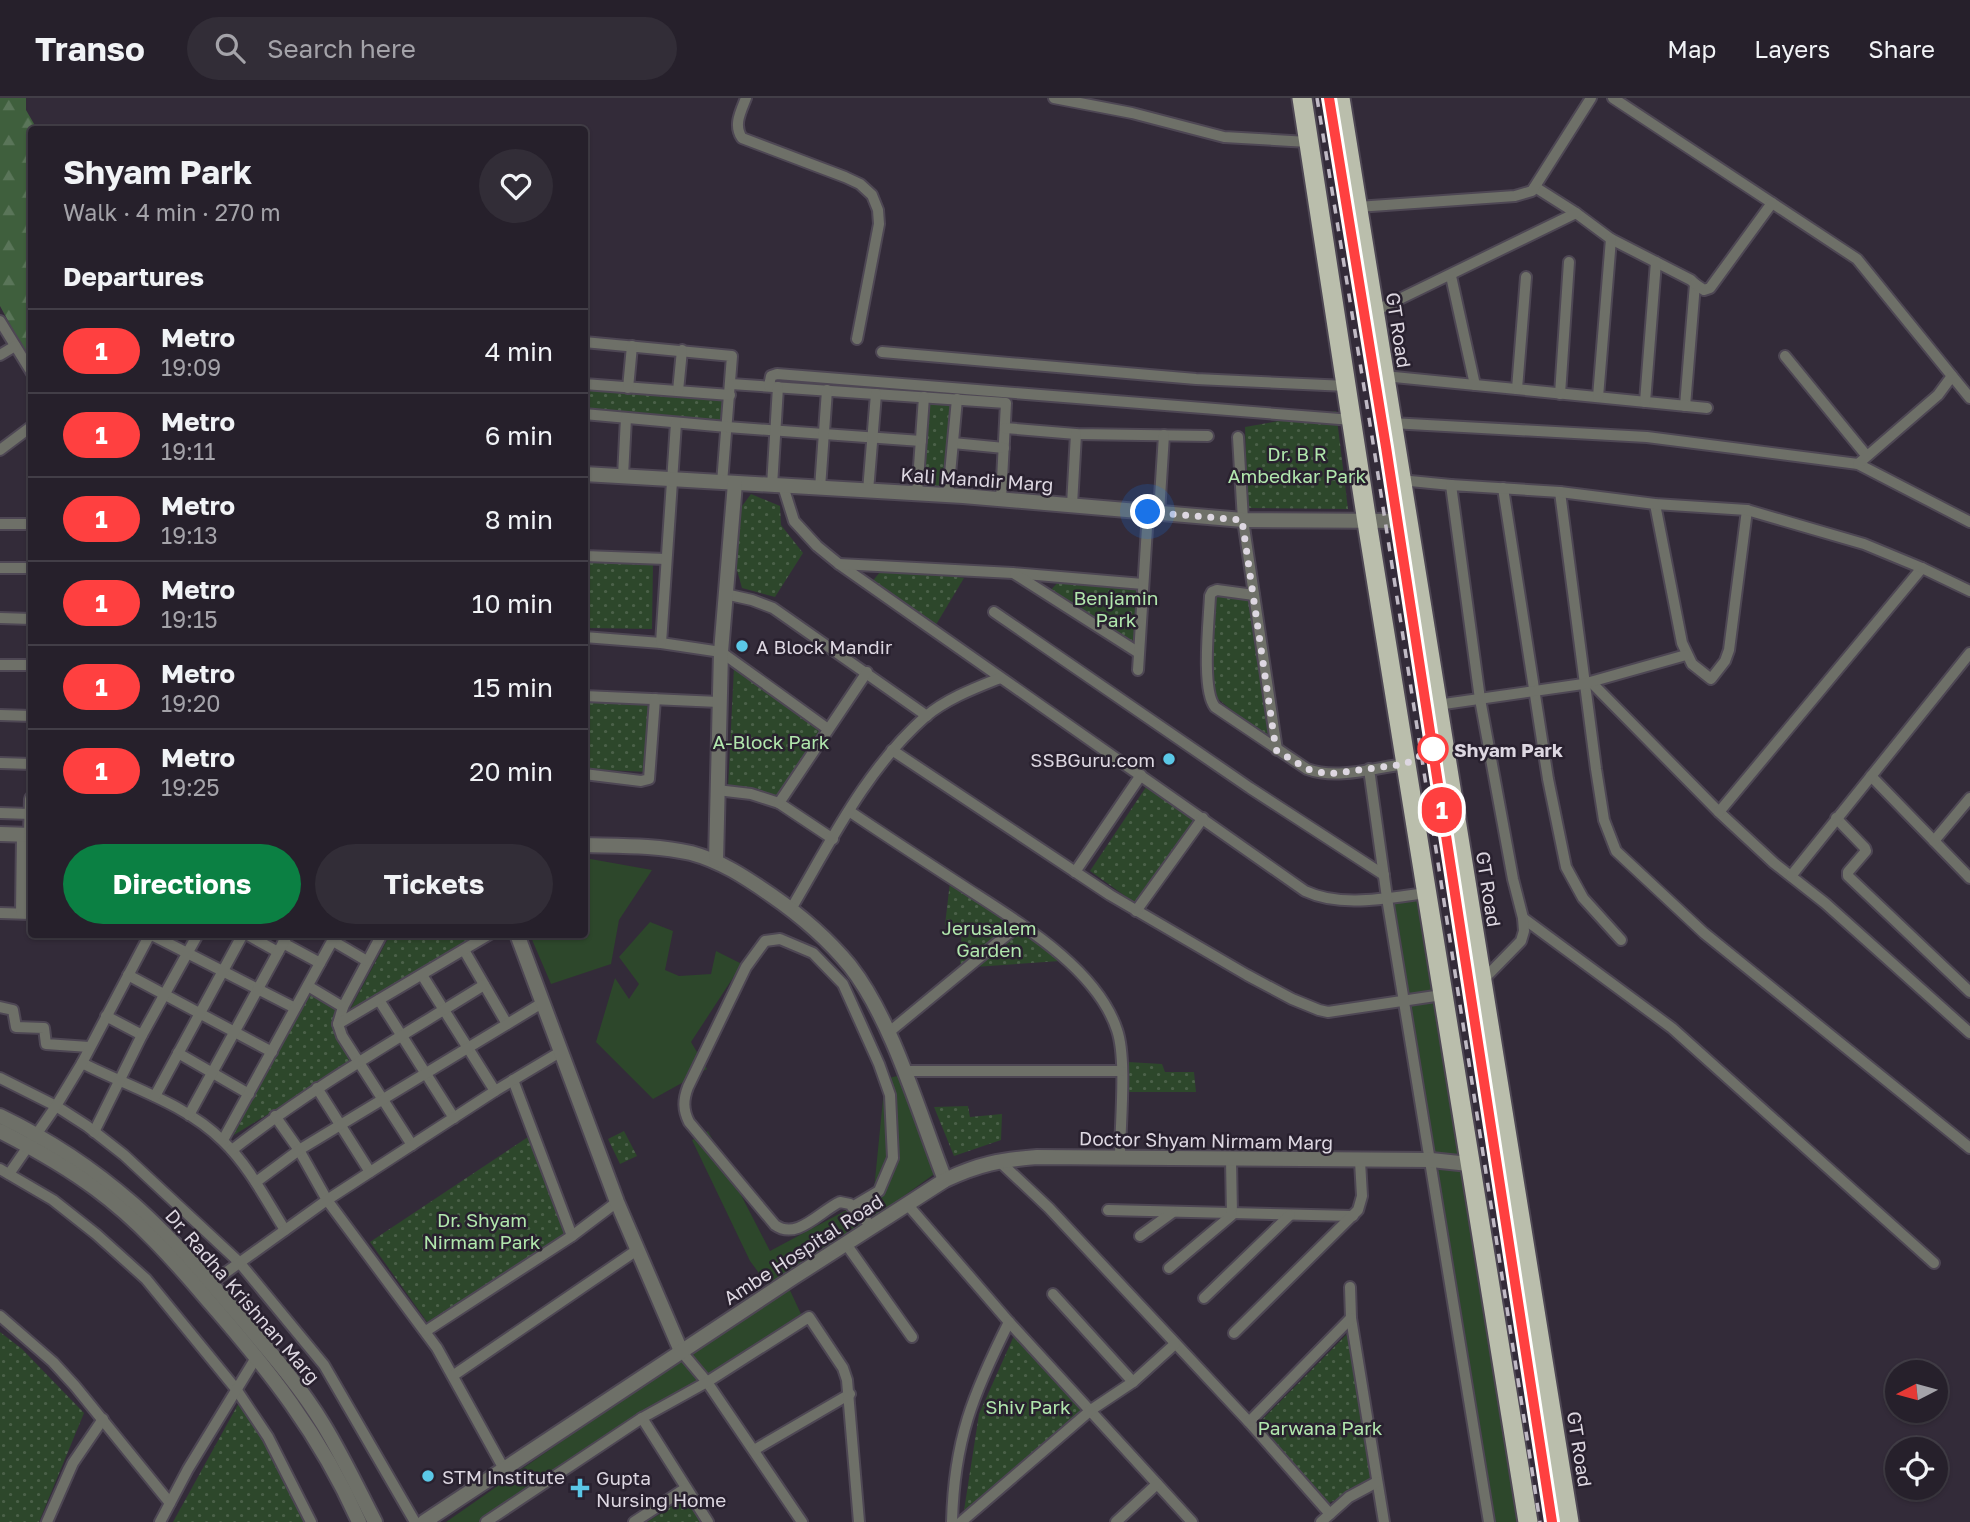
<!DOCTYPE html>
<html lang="en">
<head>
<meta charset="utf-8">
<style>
	body { margin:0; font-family:"Golos Text",sans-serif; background:#322d37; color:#f1f3f6; height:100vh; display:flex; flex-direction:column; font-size:26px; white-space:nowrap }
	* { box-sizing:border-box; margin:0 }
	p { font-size:23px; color:#a4a3a9 }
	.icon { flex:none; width:38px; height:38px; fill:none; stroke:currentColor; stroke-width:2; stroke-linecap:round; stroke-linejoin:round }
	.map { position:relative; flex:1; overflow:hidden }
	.drawer { position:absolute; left:28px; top:28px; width:560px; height:812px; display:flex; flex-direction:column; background:#26202b; border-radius:7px; box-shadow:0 2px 5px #0004,0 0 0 2px #423e47 }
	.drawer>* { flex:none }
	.badge { padding:0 14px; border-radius:23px; font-size:24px; line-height:46px }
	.needle { width:46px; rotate:264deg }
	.fabs { position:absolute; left:1885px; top:1262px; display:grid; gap:14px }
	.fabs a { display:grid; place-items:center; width:63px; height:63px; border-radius:50%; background:#26202b; box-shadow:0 2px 5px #0004,0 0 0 2px #423e47; font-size:35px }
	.you { position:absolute; width:35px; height:35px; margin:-18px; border:5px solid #fff; border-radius:50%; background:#1a73e8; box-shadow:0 0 0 10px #1a73e833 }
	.map>.badge { position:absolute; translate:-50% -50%; box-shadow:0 0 0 4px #fff }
	h2 { padding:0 35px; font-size:26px; line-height:63px }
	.round { display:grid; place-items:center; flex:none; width:74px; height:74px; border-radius:37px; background:#322d37 }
	.head { display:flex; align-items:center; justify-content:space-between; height:119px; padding:0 35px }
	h1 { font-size:33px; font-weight:700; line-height:52px }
	.cta { display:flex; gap:14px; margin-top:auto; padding:14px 35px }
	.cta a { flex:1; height:80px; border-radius:42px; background:#0b8043; color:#fff; font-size:28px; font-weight:700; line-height:80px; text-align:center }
	.cta a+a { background:#322d37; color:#f1f3f6 }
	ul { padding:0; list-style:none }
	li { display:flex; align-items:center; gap:21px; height:84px; padding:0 35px; border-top:2px solid #423e47 }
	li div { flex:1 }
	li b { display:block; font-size:26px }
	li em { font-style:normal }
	li .badge { min-width:77px; font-weight:700; text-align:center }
	header { display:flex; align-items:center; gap:42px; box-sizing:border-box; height:98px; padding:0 35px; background:#26202b; border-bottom:2px solid #423e47 }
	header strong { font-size:33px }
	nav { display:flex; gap:38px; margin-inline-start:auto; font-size:24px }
	.search { width:490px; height:63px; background:#322d37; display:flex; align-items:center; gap:18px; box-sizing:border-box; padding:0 24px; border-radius:38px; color:#a4a3a9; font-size:26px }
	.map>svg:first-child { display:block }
</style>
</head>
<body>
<header>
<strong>Transo</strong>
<div class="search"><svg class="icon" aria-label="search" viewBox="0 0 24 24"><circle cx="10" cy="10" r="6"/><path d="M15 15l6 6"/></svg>Search here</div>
<nav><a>Map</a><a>Layers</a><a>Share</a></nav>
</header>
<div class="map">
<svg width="1970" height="1424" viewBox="0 0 1970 1424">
	<defs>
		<pattern id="forest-firs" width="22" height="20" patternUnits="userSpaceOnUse" patternTransform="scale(1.75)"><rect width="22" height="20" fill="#3f5f3d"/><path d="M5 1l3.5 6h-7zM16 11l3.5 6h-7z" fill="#5a7559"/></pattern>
		<pattern id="park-dots" width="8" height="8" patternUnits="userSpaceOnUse" patternTransform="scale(1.75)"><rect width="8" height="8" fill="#2d472b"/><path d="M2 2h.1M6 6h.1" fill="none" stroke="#4b6149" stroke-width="1.8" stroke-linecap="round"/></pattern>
	</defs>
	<rect width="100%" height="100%" fill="#332b39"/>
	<g fill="#2d472b">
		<polygon points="585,760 652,772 619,822 611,866 551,886 530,837 584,836"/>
		<polygon points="1425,796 1528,1424 1488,1424 1388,800"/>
		<polygon points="650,824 673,833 665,872 679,878 711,876 716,853 742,866 691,944 707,971 653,1001 596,944 615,880 629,901 639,886 619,859"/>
		<polygon points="901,977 937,1074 871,1122 885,981"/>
		<polygon points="708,1033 770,1153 854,1108 866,1128 770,1190 750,1163 692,1042"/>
		<polygon points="787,1186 801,1216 486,1424 446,1424"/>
	</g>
	<polygon fill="url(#forest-firs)" points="0,0 26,0 26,12 37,31 32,32 31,265 0,208"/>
	<g fill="url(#park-dots)">
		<polygon points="584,289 724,301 722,323 585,312"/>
		<polygon points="925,305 955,308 946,395 919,394"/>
		<polygon points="1336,313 1348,411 1248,410 1245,329"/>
		<polygon points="751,396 780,408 781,427 803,455 775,499 742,490 730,447 742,408"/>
		<polygon points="585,462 653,464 652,531 585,530"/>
		<polygon points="885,468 964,480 934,530 871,485"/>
		<polygon points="1060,482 1140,489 1137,552 1049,494"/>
		<polygon points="1215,495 1251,500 1274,647 1212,596"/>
		<polygon points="734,569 828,631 778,703 728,690"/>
		<polygon points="585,603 651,604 648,674 585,671"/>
		<polygon points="1148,686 1197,723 1135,805 1090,773"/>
		<polygon points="950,784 1020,826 1060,863 960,870 962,827 945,827"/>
		<polygon points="390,837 485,837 346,919"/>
		<polygon points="308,894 338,911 353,964 229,1040"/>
		<polygon points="1128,964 1162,966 1165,974 1194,974 1196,994 1129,994"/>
		<polygon points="968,1008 970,1019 1002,1016 1001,1042 954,1058 934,1009"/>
		<polygon points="624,1033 637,1058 620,1066 608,1041"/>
		<polygon points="531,1037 568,1137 430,1228 370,1144"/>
		<polygon points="1017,1231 1085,1313 963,1419 979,1316"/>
		<polygon points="1351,1232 1374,1382 1329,1405 1256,1328"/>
		<polygon points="0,1234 22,1251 84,1315 39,1424 0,1424"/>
		<polygon points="241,1301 313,1424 173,1424"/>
		<polygon points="688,1398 705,1424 647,1424"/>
	</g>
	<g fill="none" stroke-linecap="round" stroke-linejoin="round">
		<defs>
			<g id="minor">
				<path d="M746,0C741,13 733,27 742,40L845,79L860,86L872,97L878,112L879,126L857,241"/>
				<polyline points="1054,0 1132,15 1224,39 1308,44"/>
				<polyline points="1613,0 1857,161 1970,300"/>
				<polyline points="1535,89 1576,115 1611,141 1691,182 1695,186 1685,308"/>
				<polyline points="1357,109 1515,98 1532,93 1591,0"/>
				<polyline points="1451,178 1475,287"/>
				<polyline points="1695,186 1704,192 1710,190 1772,105"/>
				<polyline points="1373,214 1576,115"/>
				<polyline points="0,223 32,275"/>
				<polyline points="584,244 732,258 722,385"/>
				<polyline points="882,254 1196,281 1347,288"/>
				<polyline points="0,257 15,248"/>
				<polyline points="1785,258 1866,357"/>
				<polyline points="1384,278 1707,310"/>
				<polyline points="584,286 730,297"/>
				<polyline points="731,286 1006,305 1001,401"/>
				<polyline points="769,288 771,278 777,276 1352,322"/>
				<polyline points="628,290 632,248"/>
				<polyline points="1517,291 1526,179"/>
				<polyline points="678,293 682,252"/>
				<polyline points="1560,296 1569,164"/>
				<polyline points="1598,299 1611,141"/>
				<polyline points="1645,304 1656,164"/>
				<polyline points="584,316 727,329 921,343"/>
				<polyline points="1391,325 1647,339 1858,366 1970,424"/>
				<polyline points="1005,330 1076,336 1208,338"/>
				<polyline points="1238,339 1243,422 1277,652"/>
				<polyline points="953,345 1004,350"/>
				<polyline points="0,352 32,328"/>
				<polyline points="1858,366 1938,297 1952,278"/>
				<polyline points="623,378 626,320"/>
				<polyline points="1400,382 1451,387"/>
				<polyline points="772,388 778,289"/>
				<path d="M783,388L794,423L817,448L839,466L1305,793C1341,810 1387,800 1426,795"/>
				<polyline points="820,390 827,292"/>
				<polyline points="1503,390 1548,681 1566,769 1583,800 1621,842"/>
				<polyline points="868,393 876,296"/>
				<polyline points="1560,394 1596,671 1604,722 1616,753 1704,835 1970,1050"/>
				<polyline points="917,396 924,299"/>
				<polyline points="948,397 957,301"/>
				<polyline points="1655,406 1682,545 1692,566 1711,581 1725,563 1729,552 1747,412"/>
				<polyline points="1072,407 1076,336"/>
				<polyline points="1159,415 1164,337"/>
				<polyline points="0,426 32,426"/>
				<polyline points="584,458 666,461"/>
				<polyline points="839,466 1013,475 1143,486"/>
				<polyline points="0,470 32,470"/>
				<polyline points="1015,476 1139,555"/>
				<polyline points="725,496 752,502 773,510 927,618"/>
				<path d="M1254,497L1217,492L1212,494L1210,498C1209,522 1201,592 1215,609L1307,671C1337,682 1374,670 1405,666"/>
				<polyline points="994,514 1250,690 1384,777"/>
				<polyline points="0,520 32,521"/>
				<polyline points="584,539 661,545 721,554 828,631"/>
				<polyline points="661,545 676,325"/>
				<polyline points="0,567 32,567"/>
				<polyline points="1138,572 1148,414"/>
				<polyline points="1591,584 1719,714 1774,765 1825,805 1970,935"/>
				<polyline points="584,598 719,604"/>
				<polyline points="1437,607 1583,586 1686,557"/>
				<polyline points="0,617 32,618"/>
				<polyline points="892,652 1110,797 1247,877 1292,901 1319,912 1328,914 1442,897"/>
				<polyline points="0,665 32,666"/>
				<polyline points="1369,671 1387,800 1489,1424"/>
				<polyline points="584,676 641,683 649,681 655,601"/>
				<polyline points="1871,678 1970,780"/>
				<polyline points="717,692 751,696 779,705 833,741"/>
				<polyline points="779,705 867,574"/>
				<path d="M849,713C886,738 923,762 960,786C1013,821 1096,868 1117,932C1127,961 1120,1026 1120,1059"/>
				<polyline points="1719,714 1922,470"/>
				<polyline points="0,715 31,716"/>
				<polyline points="1836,720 1865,750 1866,753 1848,774 1848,778 1970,894"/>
				<polyline points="1934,743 1970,700"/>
				<polyline points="1075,774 1141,677"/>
				<polyline points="1791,778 1970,555"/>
				<path d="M791,811C830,745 866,671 925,619C946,601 975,590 1000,580"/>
				<polyline points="1136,813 1203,720"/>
				<polyline points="0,815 32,816"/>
				<polyline points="21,815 22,736"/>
				<polyline points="1523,820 1672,930 1934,1165"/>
				<polyline points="150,836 295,910"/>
				<polyline points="246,836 278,854"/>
				<polyline points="382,836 343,909 338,926 342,938 412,1047"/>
				<polyline points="333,843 367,863"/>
				<polyline points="283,845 320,865"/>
				<polyline points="464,852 507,926"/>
				<polyline points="128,877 272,954"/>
				<polyline points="422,877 495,993"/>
				<polyline points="1481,884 1521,843 1524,833 1523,820 1513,781 1480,601 1451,387 1560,394 1655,406 1747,412 1864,446 1922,470 1970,493"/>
				<polyline points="308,888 343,909"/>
				<polyline points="379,902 454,1020"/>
				<polyline points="0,909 13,912 16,929 44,930 46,946 89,949"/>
				<polyline points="106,918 142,937"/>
				<polyline points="338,926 490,836"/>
				<polyline points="888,935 1020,826"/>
				<polyline points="178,955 249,996"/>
				<path d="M82,965C129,989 185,1005 223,1043C249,1068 266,1102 285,1132"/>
				<polyline points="903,973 1121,973"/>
				<polyline points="0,980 56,1008 87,1028 124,1057 239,1164 324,1267 415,1424"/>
				<polyline points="513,982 572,1138"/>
				<polyline points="317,990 370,1074"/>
				<polyline points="155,998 243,836"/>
				<polyline points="189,1017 288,836"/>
				<polyline points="275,1018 299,1052 327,1102 437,1250 504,1371"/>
				<polyline points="94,1034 142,937 198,836"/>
				<polyline points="223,1042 336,836"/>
				<path d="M232,1052C311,990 399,940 484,887"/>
				<polyline points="998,1062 1049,1110 1249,1324 1330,1416"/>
				<polyline points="0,1071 53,1102 96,1136 146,1181 236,1291 268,1339 311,1424"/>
				<polyline points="9,1076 56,1008 82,965 150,836"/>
				<polyline points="256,1084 299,1052 542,905"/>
				<polyline points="907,1106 1009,1224 1192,1424"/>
				<path d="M852,1109L879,1093L893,1060L890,997L879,966L843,886L813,855L780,841L765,843L746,869L688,989C683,1002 683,1012 689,1024L775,1127C797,1143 820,1113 840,1104L850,1106L872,1129"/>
				<polyline points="1108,1112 1353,1118"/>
				<polyline points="1140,1138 1173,1114"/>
				<polyline points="846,1146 912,1239"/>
				<polyline points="1169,1170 1232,1117 1231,1061"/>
				<polyline points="207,1188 327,1102 495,993 560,954"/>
				<polyline points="1350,1189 1351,1220 1384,1424"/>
				<polyline points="1053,1196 1133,1284"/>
				<polyline points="1204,1200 1290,1117"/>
				<polyline points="0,1218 53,1264 75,1288 170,1405"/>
				<polyline points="426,1233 572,1138 617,1104"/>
				<polyline points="1234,1235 1358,1112 1362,1098 1360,1063"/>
				<polyline points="681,1253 707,1284 802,1424"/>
				<polyline points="454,1277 637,1152"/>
				<polyline points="642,1320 708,1424"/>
				<polyline points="1249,1324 1351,1220"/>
				<polyline points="754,1352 850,1296"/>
				<polyline points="47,1424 73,1365 103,1321"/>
				<polyline points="160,1424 188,1371 257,1258"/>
				<polyline points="486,1424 642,1320 707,1284 809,1219 843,1270 847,1282 859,1424"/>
				<polyline points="634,1424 686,1390"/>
				<path d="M952,1424C954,1342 973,1296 1009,1224"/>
				<polyline points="961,1424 1091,1312 1133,1284 1175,1246"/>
				<polyline points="1116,1424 1157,1386"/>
				<polyline points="1321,1424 1349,1399 1377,1384"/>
			</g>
			<g id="tertiary">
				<polyline points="584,376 963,398 1243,422 1407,423"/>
				<polyline points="0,736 32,737"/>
				<polyline points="31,737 32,701"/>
				<path d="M584,747C620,748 656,747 691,755C721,763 745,779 771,797C800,817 827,840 850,868C893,923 919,1016 945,1082"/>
				<polyline points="716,763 721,554 735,385"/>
				<polyline points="517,836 617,1104 681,1253"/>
				<path d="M0,1018C106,1069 167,1133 242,1221C270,1254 300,1288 323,1326C342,1357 358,1391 375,1424"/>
				<path d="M0,1033C33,1050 67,1069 96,1091C138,1122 173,1161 206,1200C269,1272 320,1336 359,1424"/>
				<path d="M424,1424L794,1179L945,1082C979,1066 1000,1062 1037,1059L1431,1062L1469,1066"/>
			</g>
			<g id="trunk">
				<polyline points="1302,0 1367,424 1528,1424"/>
				<polyline points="1340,0 1569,1424"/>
			</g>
		</defs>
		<use href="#minor" stroke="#4e4754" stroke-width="14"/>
		<use href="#tertiary" stroke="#4e4754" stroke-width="18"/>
		<use href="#trunk" stroke="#4e4754" stroke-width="23"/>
		<use href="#minor" stroke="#6e7068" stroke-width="10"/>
		<use href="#tertiary" stroke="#6e7068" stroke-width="14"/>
		<use href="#trunk" stroke="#babeac" stroke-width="19"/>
		<g stroke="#c0bac5" stroke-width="3.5" stroke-dasharray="9 9" stroke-linecap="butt">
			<polyline points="1317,0 1374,351 1540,1424"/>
			<polyline points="1329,0 1386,350 1552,1424"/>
		</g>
	</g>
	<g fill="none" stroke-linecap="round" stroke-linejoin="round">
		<defs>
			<polyline id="line" points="1329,0 1386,349 1552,1424"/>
		</defs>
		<use href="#line" stroke="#fff" stroke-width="16"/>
		<use href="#line" stroke="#ff4040" stroke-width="10"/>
		<polyline stroke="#ddd7e1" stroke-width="7" stroke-dasharray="0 12.6" points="1148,414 1242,422 1276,652 1307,671 1328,676 1405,666 1433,651"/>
	</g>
	<g fill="#5bc8e7" stroke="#29212f" stroke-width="2.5">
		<circle cx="742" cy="548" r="7"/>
		<circle cx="1169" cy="661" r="7"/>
		<circle cx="428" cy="1378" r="7"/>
		<path d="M576.5 1379.5h7v7h7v7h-7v7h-7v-7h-7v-7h7z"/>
	</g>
	<circle fill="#fff" stroke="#ff4040" stroke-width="3.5" cx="1433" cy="651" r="14"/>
	<g text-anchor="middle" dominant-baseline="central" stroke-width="5" stroke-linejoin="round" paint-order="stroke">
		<g font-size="19" fill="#ddd7e1" stroke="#29212f">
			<text transform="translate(1399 232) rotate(81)">GT Road</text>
			<text transform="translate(977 381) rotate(4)">Kali Mandir Marg</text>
			<text transform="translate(1489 791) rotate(81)">GT Road</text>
			<text transform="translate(1206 1042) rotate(1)">Doctor Shyam Nirmam Marg</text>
			<text transform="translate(803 1151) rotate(-33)">Ambe Hospital Road</text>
			<text transform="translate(243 1198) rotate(49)">Dr. Radha Krishnan Marg</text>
			<text transform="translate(1580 1351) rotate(81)">GT Road</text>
		</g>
		<g font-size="19" fill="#b1e7ad" stroke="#29212f">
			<text x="1297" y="355">Dr. B R<tspan x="1297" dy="22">Ambedkar Park</tspan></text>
			<text x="1116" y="499">Benjamin<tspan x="1116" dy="22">Park</tspan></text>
			<text x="771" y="643">A-Block Park</text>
			<text x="989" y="829">Jerusalem<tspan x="989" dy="22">Garden</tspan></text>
			<text x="482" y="1121">Dr. Shyam<tspan x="482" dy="22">Nirmam Park</tspan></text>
			<text x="1028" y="1308">Shiv Park</text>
			<text x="1320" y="1329">Parwana Park</text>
		</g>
		<g font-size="19" fill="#ddd7e1" stroke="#29212f" text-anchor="start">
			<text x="756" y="548">A Block Mandir</text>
			<text x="1155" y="661" text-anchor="end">SSBGuru.com</text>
			<text x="442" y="1378">STM Institute</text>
			<text x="596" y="1379">Gupta<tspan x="596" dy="22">Nursing Home</tspan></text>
		</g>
		<g font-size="19" font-weight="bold" fill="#ddd7e1" stroke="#29212f" text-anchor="start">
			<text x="1454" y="651">Shyam Park</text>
		</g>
	</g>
</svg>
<div class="fabs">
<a><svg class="needle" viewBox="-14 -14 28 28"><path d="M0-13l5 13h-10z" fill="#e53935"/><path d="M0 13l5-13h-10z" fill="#a4a3a9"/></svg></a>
<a><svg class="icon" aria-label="locate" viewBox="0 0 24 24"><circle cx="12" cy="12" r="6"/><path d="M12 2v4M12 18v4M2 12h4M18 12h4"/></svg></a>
</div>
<div class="you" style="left:1148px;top:414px"></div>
<b class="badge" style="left:1442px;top:712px;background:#ff4040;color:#fff">1</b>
<section class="drawer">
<div class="head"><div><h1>Shyam Park</h1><p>Walk · 4 min · 270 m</p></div><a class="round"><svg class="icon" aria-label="heart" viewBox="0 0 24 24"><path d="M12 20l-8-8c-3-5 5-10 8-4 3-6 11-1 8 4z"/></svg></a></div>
<h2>Departures</h2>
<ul>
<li><span class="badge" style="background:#ff4040;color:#fff">1</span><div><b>Metro</b><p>19:09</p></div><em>4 min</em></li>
<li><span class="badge" style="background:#ff4040;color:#fff">1</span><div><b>Metro</b><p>19:11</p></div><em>6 min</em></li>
<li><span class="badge" style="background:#ff4040;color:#fff">1</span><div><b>Metro</b><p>19:13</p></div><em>8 min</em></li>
<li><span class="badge" style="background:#ff4040;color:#fff">1</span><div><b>Metro</b><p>19:15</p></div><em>10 min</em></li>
<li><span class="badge" style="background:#ff4040;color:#fff">1</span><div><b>Metro</b><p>19:20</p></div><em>15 min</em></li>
<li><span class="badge" style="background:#ff4040;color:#fff">1</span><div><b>Metro</b><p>19:25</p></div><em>20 min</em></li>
</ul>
<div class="cta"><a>Directions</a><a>Tickets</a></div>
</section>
</div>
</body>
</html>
